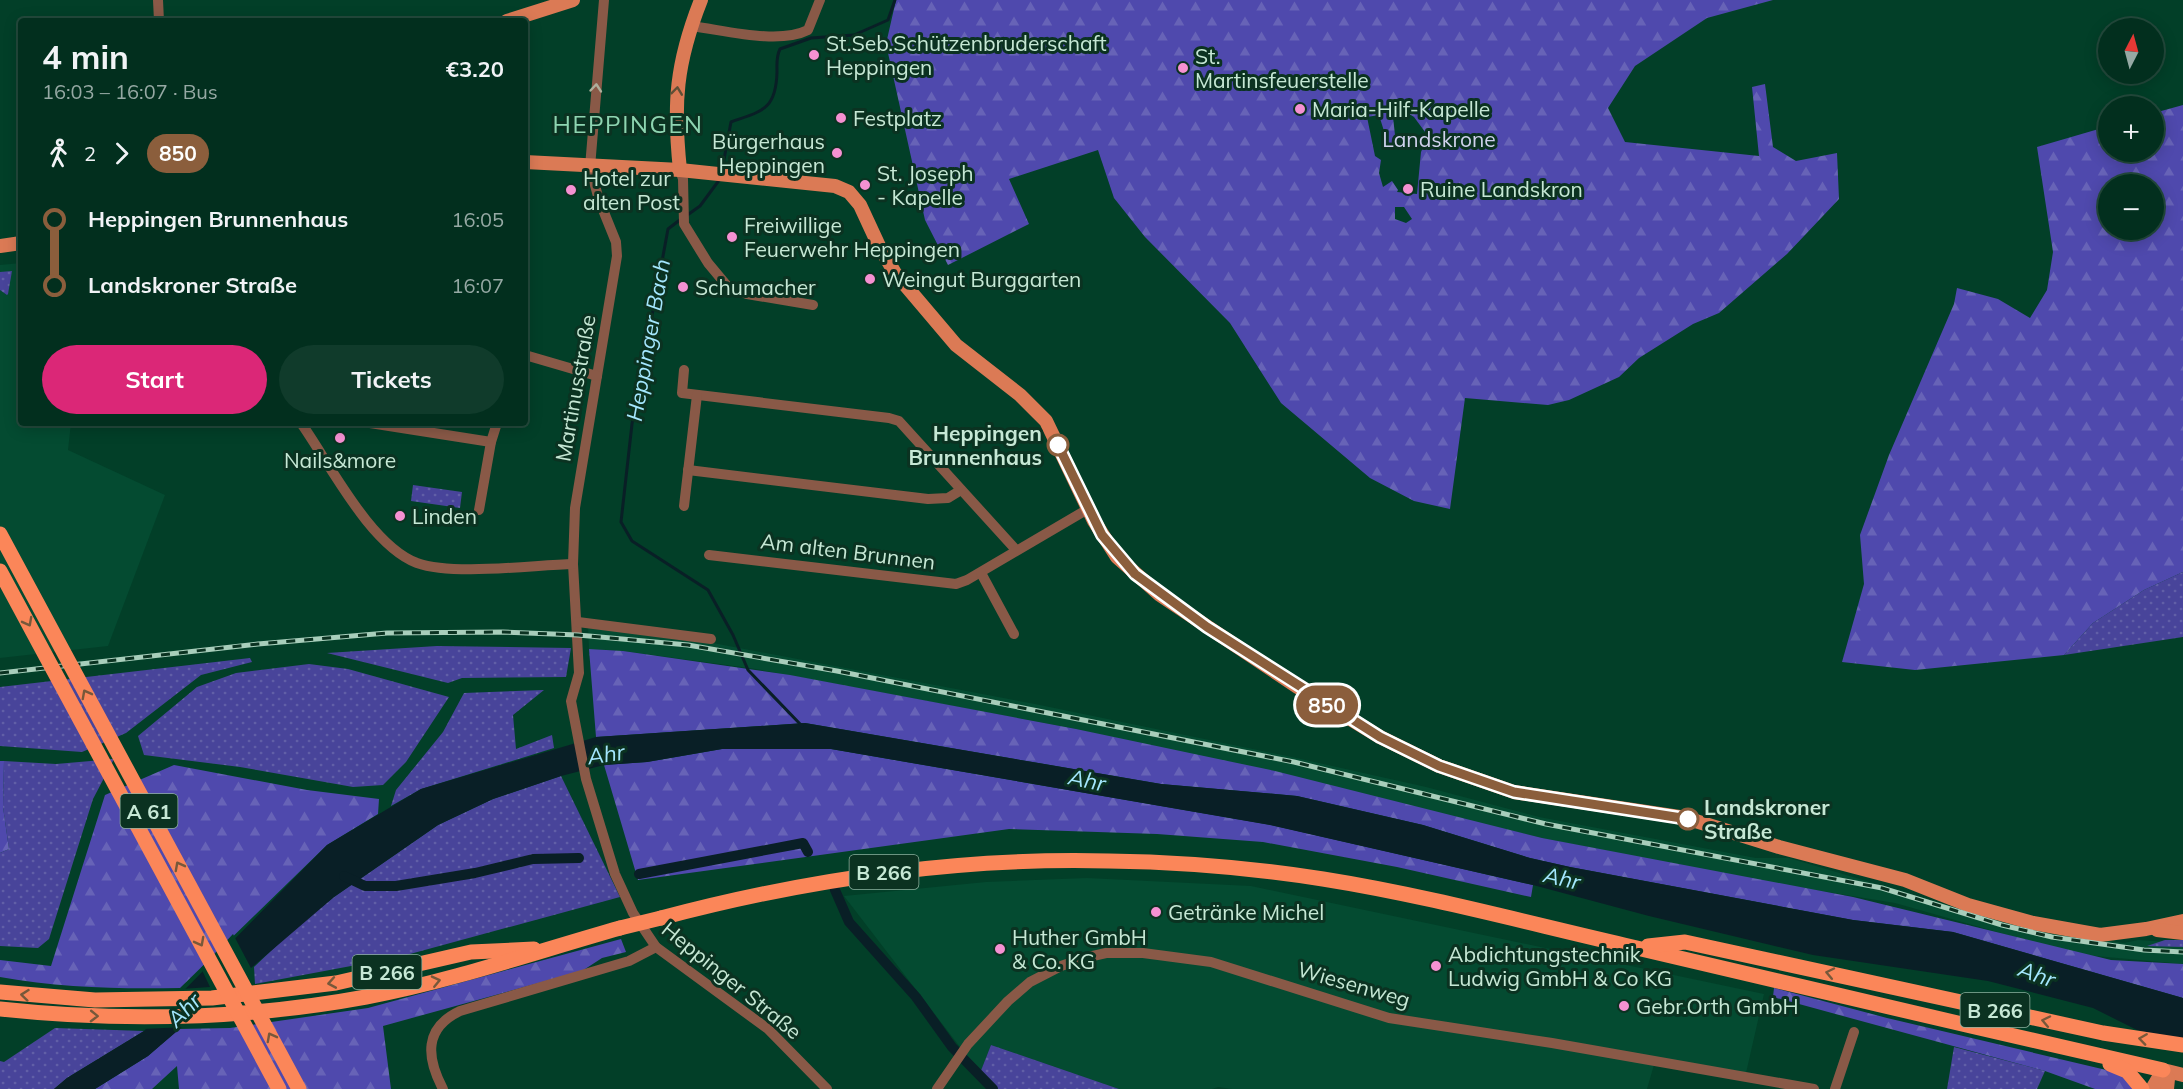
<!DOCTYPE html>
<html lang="en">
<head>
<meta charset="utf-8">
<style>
	body { margin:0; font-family:Mulish,sans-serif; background:#103b2b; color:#f1f3f6; height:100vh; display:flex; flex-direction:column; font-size:22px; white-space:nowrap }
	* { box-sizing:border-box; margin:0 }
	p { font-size:20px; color:#96a9a4 }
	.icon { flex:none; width:33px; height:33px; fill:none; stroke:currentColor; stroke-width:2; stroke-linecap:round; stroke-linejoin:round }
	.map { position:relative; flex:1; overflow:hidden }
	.side { position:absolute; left:18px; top:18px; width:510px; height:408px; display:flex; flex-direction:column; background:#022f1e; border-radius:6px; box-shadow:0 3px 15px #0003,0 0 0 2px #234a3c }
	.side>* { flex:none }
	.badge { padding:0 12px; border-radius:20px; font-size:21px; line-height:39px }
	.needle { width:39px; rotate:6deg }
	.fabs { position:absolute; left:2098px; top:18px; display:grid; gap:12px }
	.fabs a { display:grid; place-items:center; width:66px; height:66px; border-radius:50%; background:#022f1e; box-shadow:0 3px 15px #0003,0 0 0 2px #234a3c; font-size:30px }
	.map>.badge { position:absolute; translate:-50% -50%; box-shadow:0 0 0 3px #fff }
	.legs { display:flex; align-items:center; gap:9px; height:66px; padding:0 24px; font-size:20px }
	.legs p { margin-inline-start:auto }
	.headline { display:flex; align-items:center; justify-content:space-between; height:102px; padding:0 24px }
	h1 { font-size:33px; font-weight:700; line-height:45px }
	.cta { display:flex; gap:12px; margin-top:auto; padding:12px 24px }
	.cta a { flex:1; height:69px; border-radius:36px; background:#db2777; color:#fff; font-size:24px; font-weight:700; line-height:69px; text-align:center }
	.cta a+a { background:#103b2b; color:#f1f3f6 }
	ul { padding:0 24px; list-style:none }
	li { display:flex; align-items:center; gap:21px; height:66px; font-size:22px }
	li i { display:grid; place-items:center; width:9px; height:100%; margin:0 8px; background:currentColor }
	li i::after { content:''; width:15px; height:15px; margin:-8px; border:4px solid; border-radius:50%; background:#022f1e }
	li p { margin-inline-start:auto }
	li:first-child i { background:linear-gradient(#0000 50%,currentColor 0) }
	li:last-child i { background:linear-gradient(currentColor 50%,#0000 0) }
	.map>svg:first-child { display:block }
</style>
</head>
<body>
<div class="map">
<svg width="2183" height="1089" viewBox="0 0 2183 1089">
	<defs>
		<pattern id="green-dots" width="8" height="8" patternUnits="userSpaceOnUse" patternTransform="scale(1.5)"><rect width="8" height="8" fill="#48449a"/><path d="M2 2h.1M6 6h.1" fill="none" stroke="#615fa7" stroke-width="1.8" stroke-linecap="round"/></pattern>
		<pattern id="forest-firs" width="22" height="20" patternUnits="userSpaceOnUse" patternTransform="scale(1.5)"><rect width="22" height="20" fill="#4f49ad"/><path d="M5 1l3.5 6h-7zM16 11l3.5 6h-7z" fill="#6763b7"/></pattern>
	</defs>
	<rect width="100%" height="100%" fill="#023f28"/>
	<g fill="#044b31">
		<polygon points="21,263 21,423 71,423 68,450 165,495 108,646 0,658 0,265"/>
		<polygon points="588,626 692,639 1035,704 1292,757 1426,787 1539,817 1756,858 1789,858 2021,927 2124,943 2138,940 2183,943 2183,964 2074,954 1895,903 1753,880 1542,838 1076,729 756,669 623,651 589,649"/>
		<polygon points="1087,878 1251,886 1764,994 1746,1073 1656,1058 1647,1089 1232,1089 1218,1087 1212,1089 1119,1089 991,1045 980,1073 844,896 986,882"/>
	</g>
	<g fill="url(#green-dots)">
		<polygon points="12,271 8,294 7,295 0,290 0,272"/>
		<polygon points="413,485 462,492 460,508 411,501"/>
		<polygon points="2183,572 2183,637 2064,655 2093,623 2144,590"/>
		<polygon points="437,646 571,648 566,677 462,678 448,683 327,653"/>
		<polygon points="250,658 252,662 201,675 126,733 82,752 0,746 0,687"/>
		<polygon points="309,664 348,669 449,697 406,762 383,785 353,787 240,767 144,755 138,736 197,687 236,673"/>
		<polygon points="544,690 513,715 516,749 552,735 554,748 421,789 391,806 396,790 443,732 464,693"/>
		<polygon points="114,759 93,799 49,939 38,948 0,946 0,853 9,849 3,807 4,761 56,764"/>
		<polygon points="561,776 620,897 399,957 255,984 254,967 294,929 334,897 438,825 493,799"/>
		<polygon points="2165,940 2183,940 2183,947 2147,946"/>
		<polygon points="55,1028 144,1031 67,1078 54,1089 0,1089 0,1061 4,1062"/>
		<polygon points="991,1045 1119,1089 998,1089 980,1073"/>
		<polygon points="1954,1047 2045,1071 2037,1089 1947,1089"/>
	</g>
	<g fill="url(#forest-firs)" fill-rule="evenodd">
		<path d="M896,0H1773L1707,18L1635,66L1608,108L1625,142L1759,156L1752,87L1765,84L1773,147L1796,161L1837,153L1839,199L1787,254L1719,313L1693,324L1639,358L1619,377L1569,400L1548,405L1465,398L1450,509L1414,501L1370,478L1281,403L1230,323L1145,237L1114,198L1098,150L1009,179L1029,224L948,265L925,220L886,44ZM1403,110L1414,117L1428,136L1421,152L1417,194L1397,192L1398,190L1392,181L1383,187L1379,173L1381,160L1375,156L1367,117L1379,115L1388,144H1396L1393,117ZM1395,207H1404L1412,219L1406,223L1395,219Z"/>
		<path d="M2183,105V572L2144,590L2093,623L2064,655L1915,670L1842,662L1864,584L1860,535L1889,455L1954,304L1957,288L1998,299L2030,318L2047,290L2053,252L2037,147L2109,126V152H2154V113ZM2154,184V230H2109V184Z"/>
		<polygon points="589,649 623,651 790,675 1076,729 1275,771 1542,838 1853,897 2111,960 2183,964 2183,998 1953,932 1853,920 1570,867 1530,858 1423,825 1297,796 1161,784 805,723 596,737"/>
		<polygon points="722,749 831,749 1271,825 1533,885 1531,897 1397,867 1263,842 1157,834 1009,829 638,880 604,765 647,762"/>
		<polygon points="0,761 4,761 3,807 9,849 0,853"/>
		<path d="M174,765L307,790L379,799L378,814L327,845L180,988C119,989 60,988 0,977V960L51,966L105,795Z"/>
		<polygon points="621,939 626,952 602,958 582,971 383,1026 391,1089 179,1089 177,1066 152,1089 95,1089 148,1056 179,1029 230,1028 368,1008"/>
		<polygon points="1774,988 1887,1018 2119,1073 2134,1089 2095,1089 2045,1071 1773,997"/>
	</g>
	<polygon fill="#091f26" points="805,723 1161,784 1297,796 1423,825 1530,858 1570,867 1853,920 1953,932 2183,998 2183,1041 2137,1030 2093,1008 1988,981 1813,955 1649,916 1533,885 1270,825 831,749 722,749 647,762 604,765 561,776 493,799 438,825 334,897 148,1056 95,1089 54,1089 67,1078 144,1031 327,845 421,789 596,737"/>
	<polygon fill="#023f28" points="233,934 252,970 186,1027 143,1029 181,989 210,987 201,968"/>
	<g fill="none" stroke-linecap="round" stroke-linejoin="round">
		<g stroke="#091f26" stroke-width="3">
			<path d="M722,170L731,122C762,111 776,110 777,72C777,64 776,57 780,49L811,38L854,35L888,20L895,0"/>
			<polyline points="686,216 700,206 720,179"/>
			<polyline points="681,219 668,229 632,424 621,522 632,541 708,590 733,635 748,670 802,726"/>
		</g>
		<g stroke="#091f26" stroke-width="10">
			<polyline points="639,874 803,843 808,852"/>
			<polyline points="344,876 365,886 396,886 475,873 533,859 579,858"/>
			<polyline points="835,890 849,922 916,997 952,1047 993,1089"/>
		</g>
		<g stroke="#895947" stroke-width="10">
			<polyline points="158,0 159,21"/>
			<polyline points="604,0 590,167 599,200 616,242 617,256 575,508 573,564 579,673 571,701 586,779 615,874 633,913 656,947 768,1029 827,1089"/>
			<path d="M691,26C724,30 778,45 808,30L820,0"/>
			<polyline points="680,170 683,179 684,224 708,263 728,287 747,294 813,305"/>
			<polyline points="525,355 597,376"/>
			<polyline points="684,370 682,393 889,418 899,421 1016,550"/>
			<path d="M301,423C330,464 370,545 417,563C454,576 532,565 573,564"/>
			<polyline points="370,423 491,442"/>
			<polyline points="688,470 928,499 948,498 961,490"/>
			<polyline points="684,506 697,395"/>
			<polyline points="479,510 491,442 497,423"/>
			<polyline points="709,555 956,584 967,580 1088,509"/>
			<polyline points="981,573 1014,634"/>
			<polyline points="578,622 711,639"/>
			<path d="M443,1089C426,1057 424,1028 460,1011L629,961L656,947"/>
			<polyline points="937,1089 968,1044 1008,1001 1030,982 1061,966 1084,958 1106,953 1143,953 1211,962 1389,1018 1552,1043 1814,1089"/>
			<polyline points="1835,1089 1854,1032"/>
		</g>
		<g stroke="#db7a55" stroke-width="14">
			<polyline points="507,21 573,0"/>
			<polyline points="525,162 680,170 835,186 849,192 860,205 879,246 895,273 956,345 1020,395 1046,421 1094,521 1117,557 1160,595 1296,686 1380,737 1439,766 1514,792 1686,818 1779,847 1905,880 1968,905 2033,923 2100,935 2146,929 2183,921"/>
			<path d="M680,170C673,104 676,63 701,0"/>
			<polyline points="0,246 21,243"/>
			<polyline points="2157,930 2183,933"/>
			<polyline points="2163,1070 2183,1075"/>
			<polyline points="2163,1070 2168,1079 2167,1089"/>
			<polyline points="2152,1089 2163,1070"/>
		</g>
		<g stroke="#fb8659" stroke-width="15">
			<path d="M661,918C808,879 957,857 1109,861C1181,862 1253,868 1323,879C1424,895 1524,922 1624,945C1803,986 1983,1030 2163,1070"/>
			<polyline points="1648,946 1685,942 2103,1033 2183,1045"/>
			<polyline points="0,992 95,1000 212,998 336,983 471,952 534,949"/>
			<path d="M0,1009C121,1022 246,1019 366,997C452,981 535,952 620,928"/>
			<polyline points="2110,1064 2127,1071 2142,1089"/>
		</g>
		<defs>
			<polyline id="rail" points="0,673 258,644 387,633 503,632 578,635 688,645 837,671 1294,762 1546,824 1882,888 2002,925 2052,937 2144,950 2183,952"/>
		</defs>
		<use href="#rail" stroke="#a8cebb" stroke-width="5"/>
		<use href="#rail" stroke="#0b3221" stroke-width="3" stroke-dasharray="9" stroke-linecap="butt"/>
		<g stroke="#fb8659" stroke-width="15">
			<polyline points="0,534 299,1089"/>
			<polyline points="0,571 279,1089"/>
			<polyline points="620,928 661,918"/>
		</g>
	</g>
	<defs><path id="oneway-chevron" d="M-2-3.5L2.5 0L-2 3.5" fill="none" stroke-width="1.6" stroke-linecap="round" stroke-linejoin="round" transform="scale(1.5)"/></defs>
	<use stroke="#aeaf9c" href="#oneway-chevron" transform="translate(596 88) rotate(-85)"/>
	<use stroke="#5e4f36" href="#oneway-chevron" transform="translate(677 91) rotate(-83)"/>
	<g stroke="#77583a">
		<use href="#oneway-chevron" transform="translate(28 622) rotate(62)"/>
		<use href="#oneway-chevron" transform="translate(86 694) rotate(-118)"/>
		<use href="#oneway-chevron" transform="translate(179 866) rotate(-118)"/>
		<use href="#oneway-chevron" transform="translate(200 942) rotate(62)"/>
		<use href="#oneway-chevron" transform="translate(1830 973) rotate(-168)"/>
		<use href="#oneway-chevron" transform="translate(436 981) rotate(-13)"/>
		<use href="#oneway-chevron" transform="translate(332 983) rotate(170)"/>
		<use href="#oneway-chevron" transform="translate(25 995) rotate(-174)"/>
		<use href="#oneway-chevron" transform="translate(94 1016) rotate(1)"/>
		<use href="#oneway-chevron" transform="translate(2046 1021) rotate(-168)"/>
		<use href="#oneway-chevron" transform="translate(271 1037) rotate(-118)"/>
		<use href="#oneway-chevron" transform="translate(2143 1039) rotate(-172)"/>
	</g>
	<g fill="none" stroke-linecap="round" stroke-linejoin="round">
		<defs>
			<polyline id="line-1" points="1058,445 1102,535 1135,574 1207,627 1380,737 1439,766 1514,792 1688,819"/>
		</defs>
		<use href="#line-1" stroke="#fff" stroke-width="14"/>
		<use href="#line-1" stroke="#8b5e3c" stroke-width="9"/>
	</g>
	<g fill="#f591d2" stroke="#0b3221" stroke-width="2">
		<circle cx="814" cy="55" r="6"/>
		<circle cx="1183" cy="68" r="6"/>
		<circle cx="1300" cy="109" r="6"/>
		<circle cx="841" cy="118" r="6"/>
		<circle cx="837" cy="153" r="6"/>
		<circle cx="865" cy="185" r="6"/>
		<circle cx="1408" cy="189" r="6"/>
		<circle cx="571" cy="190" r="6"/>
		<circle cx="732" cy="237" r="6"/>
		<circle cx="870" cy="279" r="6"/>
		<circle cx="683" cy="287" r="6"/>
		<circle cx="340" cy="438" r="6"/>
		<circle cx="400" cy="516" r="6"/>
		<circle cx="1156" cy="912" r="6"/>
		<circle cx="1000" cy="949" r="6"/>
		<circle cx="1436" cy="966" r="6"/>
		<circle cx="1624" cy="1006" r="6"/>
	</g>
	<g fill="#fff" stroke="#8b5e3c" stroke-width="3">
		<circle cx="1058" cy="445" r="10"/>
		<circle cx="1688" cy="819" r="10"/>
	</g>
	<g text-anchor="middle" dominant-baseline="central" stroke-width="6" stroke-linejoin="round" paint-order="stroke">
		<g fill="#0b3221" stroke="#8eb19f" stroke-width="1.5">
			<rect x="120.5" y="794" width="57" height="34" rx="4.5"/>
			<rect x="849.5" y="855" width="69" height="34" rx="4.5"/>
			<rect x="352.5" y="955" width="69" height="34" rx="4.5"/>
			<rect x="1960.5" y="993" width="69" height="34" rx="4.5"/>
		</g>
		<g font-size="20" font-weight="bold" fill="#c6e8d5">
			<text x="149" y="811">A 61</text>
			<text x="884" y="872">B 266</text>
			<text x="387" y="972">B 266</text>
			<text x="1995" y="1010">B 266</text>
		</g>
		<g font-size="21" fill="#c6e8d5" stroke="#0b3221" text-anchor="start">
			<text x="826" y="43">St.Seb.Schützenbruderschaft<tspan x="826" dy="24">Heppingen</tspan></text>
			<text x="1195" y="56">St.<tspan x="1195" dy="24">Martinsfeuerstelle</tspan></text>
			<text x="1312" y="109">Maria-Hilf-Kapelle</text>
			<text x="853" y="118">Festplatz</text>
			<text x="825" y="141" text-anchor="end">Bürgerhaus<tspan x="825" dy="24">Heppingen</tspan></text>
			<text x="877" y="173">St. Joseph<tspan x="877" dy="24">- Kapelle</tspan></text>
			<text x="583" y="178">Hotel zur<tspan x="583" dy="24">alten Post</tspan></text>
			<text x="1420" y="189">Ruine Landskron</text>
			<text x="744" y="225">Freiwillige<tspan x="744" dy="24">Feuerwehr Heppingen</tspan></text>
			<text x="882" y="279">Weingut Burggarten</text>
			<text x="695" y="287">Schumacher</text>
			<text x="340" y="460" text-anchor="middle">Nails&amp;more</text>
			<text x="412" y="516">Linden</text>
			<text x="1168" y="912">Getränke Michel</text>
			<text x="1012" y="937">Huther GmbH<tspan x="1012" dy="24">&amp; Co. KG</tspan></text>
			<text x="1448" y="954">Abdichtungstechnik<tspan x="1448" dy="24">Ludwig GmbH &amp; Co KG</tspan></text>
			<text x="1636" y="1006">Gebr.Orth GmbH</text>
		</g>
		<g font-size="21" fill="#d0d2ed" stroke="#0b3221">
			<text x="1439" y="139">Landskrone</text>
		</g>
		<g font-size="21" fill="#c6e8d5" stroke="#0b3221">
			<text transform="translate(575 388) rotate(-80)">Martinusstraße</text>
			<text transform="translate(848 551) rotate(7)">Am alten Brunnen</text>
			<text transform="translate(732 980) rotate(39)">Heppinger Straße</text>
			<text transform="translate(1354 984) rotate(16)">Wiesenweg</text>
		</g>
		<g font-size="21" font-weight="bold" fill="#c6e8d5" stroke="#0b3221" text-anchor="end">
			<text x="1042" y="433">Heppingen<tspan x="1042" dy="24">Brunnenhaus</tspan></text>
			<text x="1704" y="807" text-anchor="start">Landskroner<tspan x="1704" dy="24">Straße</tspan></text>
		</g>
		<g font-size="22" font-style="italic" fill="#a4e7fe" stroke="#0b3221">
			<text transform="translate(648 340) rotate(-80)">Heppinger Bach</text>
			<text transform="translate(606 754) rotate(-8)">Ahr</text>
			<text transform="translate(1087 780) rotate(12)">Ahr</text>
			<text transform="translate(1562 878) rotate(13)">Ahr</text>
			<text transform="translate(2037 974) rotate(20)">Ahr</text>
			<text transform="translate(184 1010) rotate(-45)">Ahr</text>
		</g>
		<g font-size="24" letter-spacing="1.5" fill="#8ed5b1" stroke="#0b3221">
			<text x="628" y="124">HEPPINGEN</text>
		</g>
	</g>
</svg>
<div class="fabs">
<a><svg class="needle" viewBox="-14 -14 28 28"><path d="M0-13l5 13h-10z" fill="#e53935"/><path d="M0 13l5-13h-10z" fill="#96a9a4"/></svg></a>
<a>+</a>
<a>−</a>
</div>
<b class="badge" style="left:1327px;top:705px;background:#8b5e3c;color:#fff">850</b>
<section class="side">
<div class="headline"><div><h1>4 min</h1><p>16:03 – 16:07 · Bus</p></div><b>€3.20</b></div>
<div class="legs"><svg class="icon" aria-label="walk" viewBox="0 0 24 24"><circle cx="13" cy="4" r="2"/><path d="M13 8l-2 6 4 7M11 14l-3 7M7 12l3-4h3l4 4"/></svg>2<svg class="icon" aria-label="forward" viewBox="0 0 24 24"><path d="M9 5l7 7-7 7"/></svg><b class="badge" style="background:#8b5e3c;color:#fff">850</b></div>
<ul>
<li><i style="color:#8b5e3c"></i><b>Heppingen Brunnenhaus</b><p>16:05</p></li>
<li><i style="color:#8b5e3c"></i><b>Landskroner Straße</b><p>16:07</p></li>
</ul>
<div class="cta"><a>Start</a><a>Tickets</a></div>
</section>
</div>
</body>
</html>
